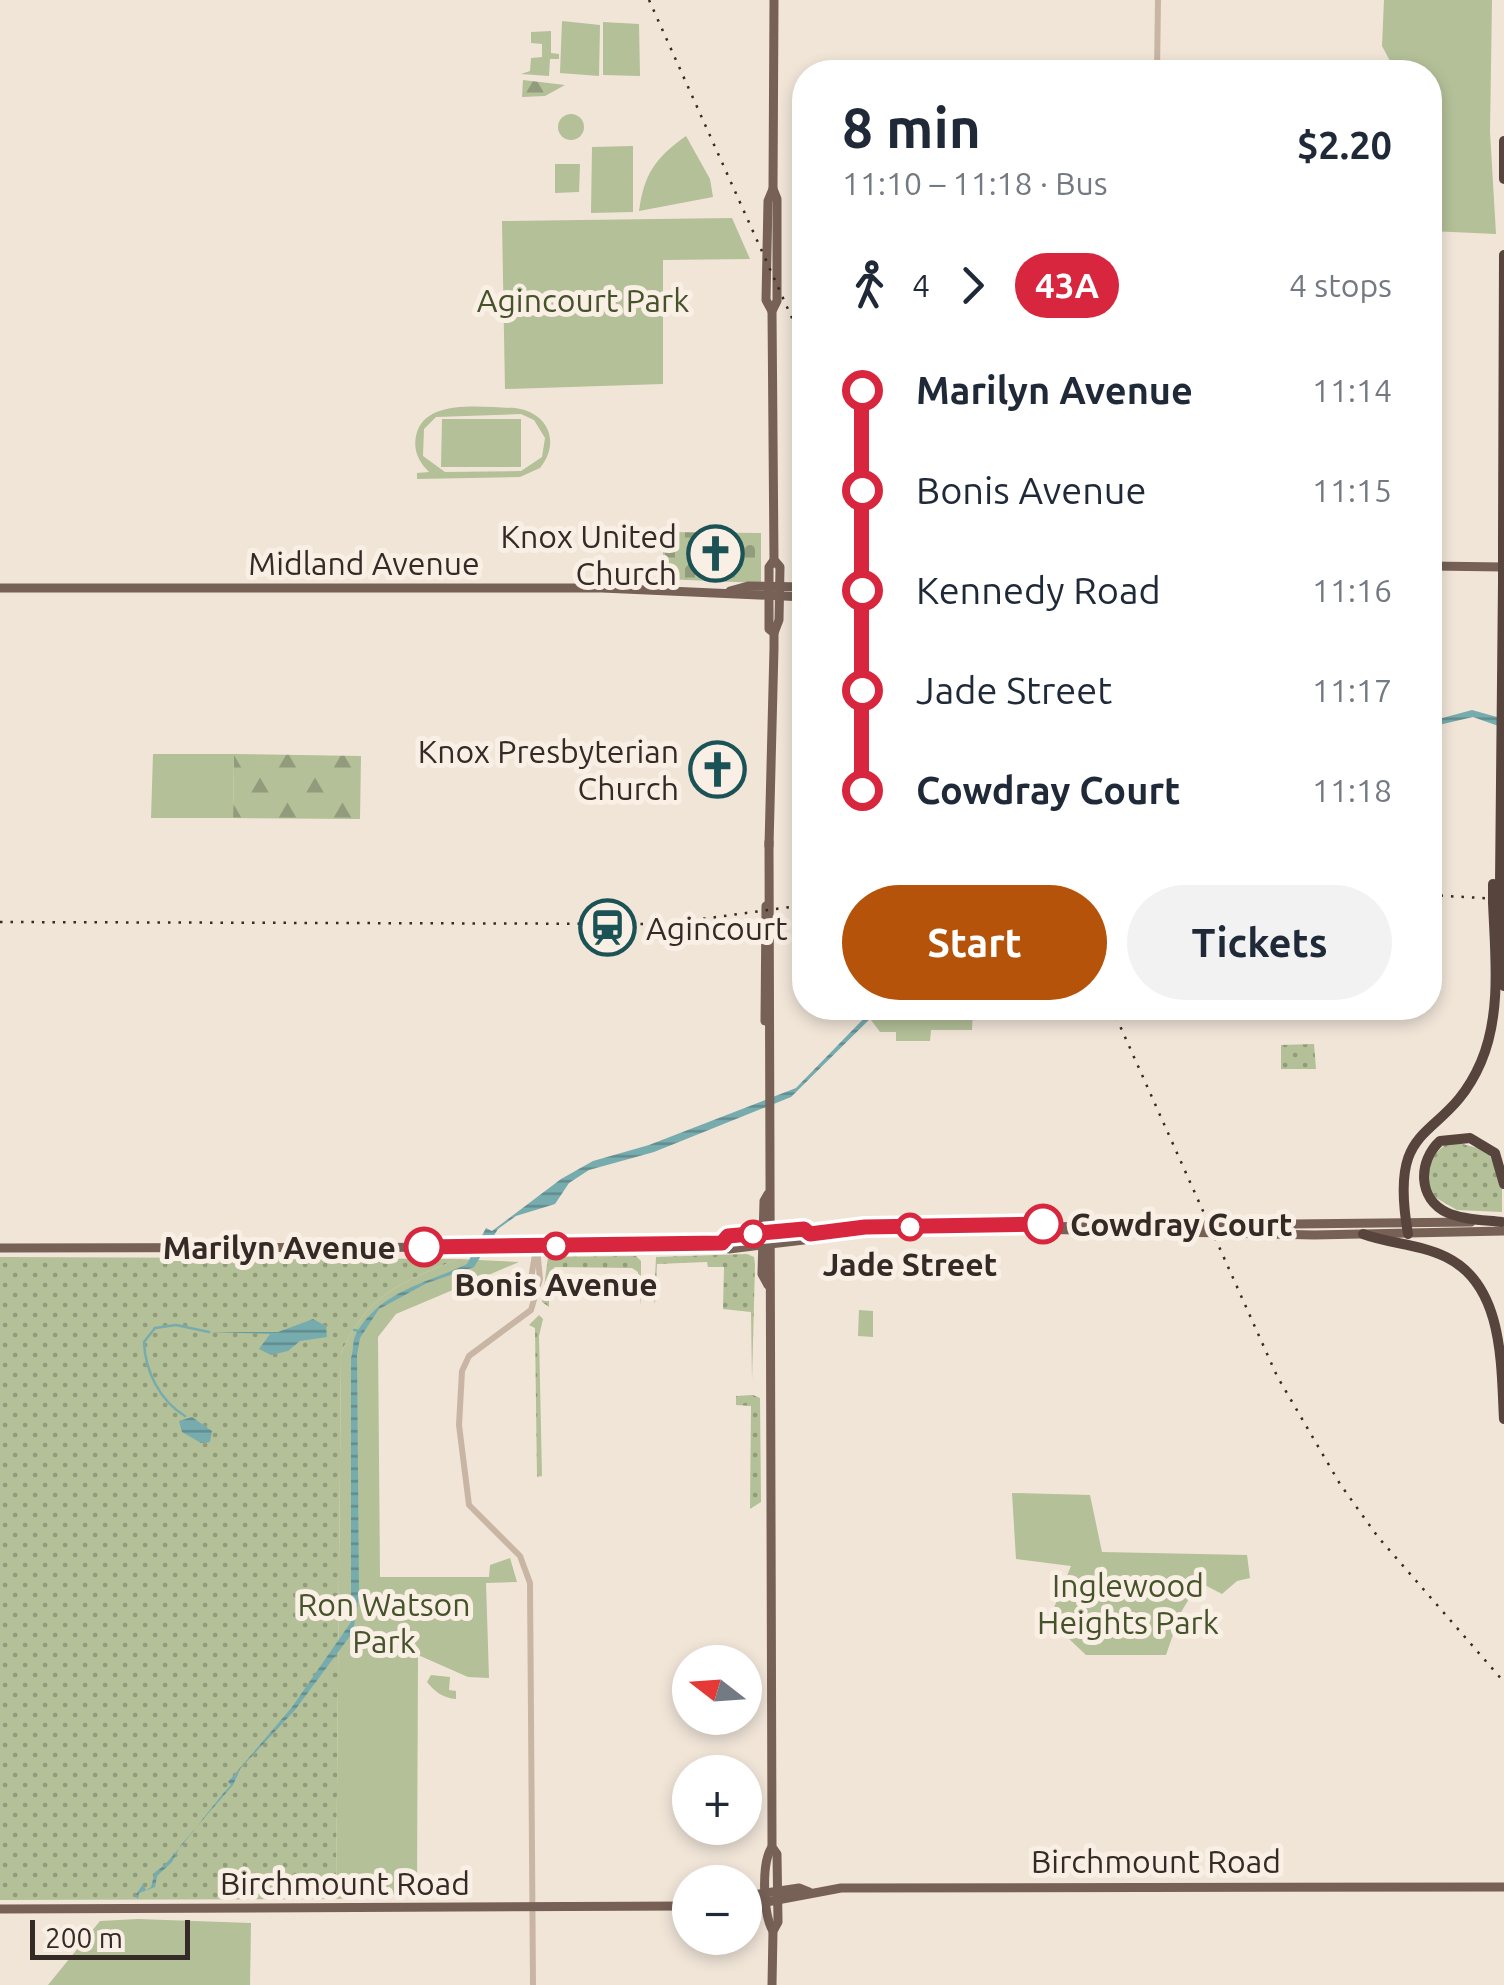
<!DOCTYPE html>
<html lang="en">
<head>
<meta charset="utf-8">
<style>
	body { margin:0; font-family:Ubuntu,sans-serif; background:#f2f2f3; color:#1f2937; height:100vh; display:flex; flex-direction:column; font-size:38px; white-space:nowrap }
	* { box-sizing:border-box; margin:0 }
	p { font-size:32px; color:#747a83 }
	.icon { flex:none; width:55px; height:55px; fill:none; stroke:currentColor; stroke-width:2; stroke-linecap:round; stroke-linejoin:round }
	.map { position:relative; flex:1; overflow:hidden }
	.sheet { position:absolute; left:792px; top:60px; width:650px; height:960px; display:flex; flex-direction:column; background:#fff; border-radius:40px; box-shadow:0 5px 15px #0003 }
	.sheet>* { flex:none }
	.badge { padding:0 20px; border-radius:32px; font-size:35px; line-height:65px }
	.needle { width:65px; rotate:287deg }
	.fabs { position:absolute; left:672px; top:1645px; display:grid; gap:20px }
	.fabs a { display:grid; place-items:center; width:90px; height:90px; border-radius:50%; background:#fff; box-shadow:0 5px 15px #0003; font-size:50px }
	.scale { position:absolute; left:30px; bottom:25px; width:160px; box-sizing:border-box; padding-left:10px; border:5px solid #342a26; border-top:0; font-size:28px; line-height:35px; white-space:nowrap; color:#342a26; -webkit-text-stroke:8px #f9efe4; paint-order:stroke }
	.map>.badge { position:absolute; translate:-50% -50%; box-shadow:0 0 0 5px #fff }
	.legs { display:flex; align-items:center; gap:15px; height:110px; padding:0 50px; font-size:32px }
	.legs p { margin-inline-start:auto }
	.headline { display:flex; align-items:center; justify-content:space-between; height:170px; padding:0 50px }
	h1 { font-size:55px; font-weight:700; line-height:75px }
	.action { display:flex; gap:20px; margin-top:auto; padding:20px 50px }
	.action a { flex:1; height:115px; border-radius:60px; background:#b45309; color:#fff; font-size:40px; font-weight:700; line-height:115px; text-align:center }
	.action a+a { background:#f2f2f3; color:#1f2937 }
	ul { padding:0 50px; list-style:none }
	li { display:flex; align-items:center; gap:35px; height:100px; font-size:38px }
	li i { display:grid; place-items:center; width:15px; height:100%; margin:0 12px; background:currentColor }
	li i::after { content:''; width:25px; height:25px; margin:-12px; border:8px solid; border-radius:50%; background:#fff }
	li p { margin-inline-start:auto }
	li:first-child i { background:linear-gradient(#0000 50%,currentColor 0) }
	li:last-child i { background:linear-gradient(currentColor 50%,#0000 0) }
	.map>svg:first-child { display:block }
</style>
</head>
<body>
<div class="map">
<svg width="1504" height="1985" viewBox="0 0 1504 1985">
	<defs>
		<pattern id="grass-dots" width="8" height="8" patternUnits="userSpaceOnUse" patternTransform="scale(2.5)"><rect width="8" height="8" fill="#b3c098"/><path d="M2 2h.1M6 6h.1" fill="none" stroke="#929c7c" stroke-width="1.8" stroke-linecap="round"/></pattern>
		<pattern id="forest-firs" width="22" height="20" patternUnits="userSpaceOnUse" patternTransform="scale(2.5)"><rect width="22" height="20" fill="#b3c098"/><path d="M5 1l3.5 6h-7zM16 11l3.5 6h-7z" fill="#929c7c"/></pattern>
		<pattern id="cemetery-stones" width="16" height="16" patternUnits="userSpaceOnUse" patternTransform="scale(2.5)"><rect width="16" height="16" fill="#b3c098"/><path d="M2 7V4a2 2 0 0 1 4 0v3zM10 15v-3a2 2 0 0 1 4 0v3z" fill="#929c7c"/></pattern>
		<pattern id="water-rules" width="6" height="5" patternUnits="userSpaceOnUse" patternTransform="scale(2.5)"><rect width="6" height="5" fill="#77acae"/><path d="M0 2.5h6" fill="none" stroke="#628c8d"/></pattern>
	</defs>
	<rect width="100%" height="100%" fill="#f1e5d8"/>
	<g fill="url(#grass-dots)">
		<polygon points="1314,1044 1316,1069 1281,1069 1281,1045"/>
		<path d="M1452,1141L1488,1151L1502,1185V1212L1457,1210L1431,1195C1423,1170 1430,1153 1452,1141Z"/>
		<polygon points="747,1254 754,1257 755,1264 752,1381 751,1312 723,1309 724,1267 708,1267 707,1262 657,1264 655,1304 654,1300 656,1257"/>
		<polygon points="636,1256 641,1261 641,1306 638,1272 632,1268 555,1267 549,1273 549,1307 542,1302 548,1257"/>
		<path d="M0,1257L458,1259C400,1283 368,1294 341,1353L336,1899L0,1900Z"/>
		<polygon points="539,1315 543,1319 539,1336 542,1476 537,1477 535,1328 529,1325"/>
		<polygon points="753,1395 760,1398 761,1502 750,1509 751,1406 736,1405 736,1396"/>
	</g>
	<g fill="url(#forest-firs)">
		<polygon points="523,80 565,85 545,96 522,97"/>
		<polygon points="234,754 361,756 360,819 233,818"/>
	</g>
	<polygon fill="url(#cemetery-stones)" points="664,532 761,533 761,583 662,579"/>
	<g fill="#b3c098" fill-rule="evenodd">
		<polygon points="1384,0 1492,0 1490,132 1496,234 1430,231 1430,72 1396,72 1382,46"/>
		<polygon points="562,21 600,25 599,76 560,73"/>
		<polygon points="603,22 639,24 640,76 603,75"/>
		<polygon points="551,31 551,53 559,54 559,59 550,59 549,76 521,74 530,71 531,58 542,57 542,44 531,43 531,32"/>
		<circle cx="571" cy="127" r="13"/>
		<path d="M686,136L710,179L713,197L639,211C644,174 655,158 686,136Z"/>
		<polygon points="633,146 633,212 591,213 592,147"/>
		<polygon points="555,164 580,164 579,192 555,193"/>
		<polygon points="732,218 750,259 663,260 663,384 505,389 502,221"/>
		<path d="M515,408C548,412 561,442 540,468L520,477L417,479V473L429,472C419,462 413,451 416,436C424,397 485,408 515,408ZM521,414L534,420L545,438L542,457L521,471L445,472L423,456L424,429L436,417Z"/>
		<polygon points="442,419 521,419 521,467 441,467"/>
		<polygon points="153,754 234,754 233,818 151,818"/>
		<polygon points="862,1008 973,1008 972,1030 931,1030 930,1041 896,1041 896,1032 880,1032"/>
		<path d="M458,1259L519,1262L396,1314L378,1337L380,1577H489L490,1565L510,1558L517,1582L486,1583L489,1678L468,1677L418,1655L417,1893L336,1899L341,1353C368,1294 400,1283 458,1259Z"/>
		<polygon points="859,1310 873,1311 873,1337 858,1336"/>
		<polygon points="1012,1493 1090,1495 1102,1552 1247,1555 1250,1578 1237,1581 1222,1594 1199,1582 1180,1614 1166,1655 1086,1655 1049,1620 1071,1566 1016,1559"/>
		<path d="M431,1675L450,1677L449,1690L456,1691V1699C443,1698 435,1692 427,1682Z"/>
		<polygon points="138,1919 251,1923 250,1985 48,1985 100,1921"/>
	</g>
	<g fill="url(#water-rules)">
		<polygon points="1472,710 1504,719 1504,728 1473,717 1430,727 1435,720"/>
		<path d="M874,1008H881L791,1097L654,1152L589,1170L569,1183L555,1204L516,1216L498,1229L474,1267L427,1283L379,1309L360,1338L357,1355L359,1596L353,1632L295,1710L240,1769L233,1785L181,1845L172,1862L157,1876L155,1887L139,1893L138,1899L135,1896L143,1884L146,1890L151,1887L155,1872C172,1864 212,1804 231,1785L228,1782L292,1707L351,1622V1358C354,1350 352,1341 356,1334C380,1291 425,1284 467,1264L486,1228L492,1231L561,1179L593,1161L649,1145L796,1088Z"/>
		<polygon points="313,1319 326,1326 327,1337 300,1341 288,1351 271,1355 259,1349 270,1334 209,1332 278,1332"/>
		<polygon points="192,1417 212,1431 210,1442 201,1443 182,1432 179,1421"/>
	</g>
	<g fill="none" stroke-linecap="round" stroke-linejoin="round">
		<g stroke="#77acae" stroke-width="2.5">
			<polyline points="354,1330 360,1331"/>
			<path d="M185,1416C160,1401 145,1371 144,1342L155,1328L176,1325L209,1332"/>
		</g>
		<g stroke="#c9b5a4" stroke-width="6">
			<polyline points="1157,72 1158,0"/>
			<polyline points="535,1288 531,1279 536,1248"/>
			<polyline points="533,1985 530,1583 520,1556 469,1505 459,1425 462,1371 469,1356 531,1310 540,1279 537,1248"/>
		</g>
		<g stroke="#776157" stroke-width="9">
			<polyline points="772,311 766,300 768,201 773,189"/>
			<polyline points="1430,566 1504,567"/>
			<polyline points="0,588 602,588 805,597"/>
			<polyline points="730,591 748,586 805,587"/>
			<polyline points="774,633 779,620 780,567 774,560"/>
			<polyline points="769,842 772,1847 777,1854 778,1922 773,1931 772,1985"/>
			<polyline points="769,846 774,648 774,633 769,629 769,567 774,560 772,311 777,301 777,199 773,189 774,0"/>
			<polyline points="765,1021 766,906"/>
			<polyline points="1032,1227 1471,1222"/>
			<polyline points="722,1243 729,1249 804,1240 810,1234"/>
			<path d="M0,1248L664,1247L722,1243C738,1227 782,1231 804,1229L810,1234L888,1226L1314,1235L1504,1231"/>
			<polyline points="768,1285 762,1274 764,1201 768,1194"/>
			<path d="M772,1847C761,1863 763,1914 773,1931"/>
			<polyline points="745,1896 799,1888 809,1892"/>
			<polyline points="745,1906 841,1888 1504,1887"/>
			<polyline points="0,1909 690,1906"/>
		</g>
		<g stroke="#56443d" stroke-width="10">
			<polyline points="1504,141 1504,179"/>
			<polyline points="1503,544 1504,255"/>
			<polyline points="1500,883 1503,582"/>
			<polyline points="1501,903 1504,986"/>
			<path d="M1502,1222C1485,1220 1464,1220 1448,1213C1417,1199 1418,1161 1440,1141L1470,1138L1495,1153L1504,1184"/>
			<path d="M1363,1234C1390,1244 1420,1244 1446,1257C1504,1285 1501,1365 1504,1419"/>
			<path d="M1408,1234C1387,1113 1445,1146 1481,1062C1502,1013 1495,954 1493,902"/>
		</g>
		<g stroke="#342a26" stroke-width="2.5" stroke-dasharray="2.5 8" stroke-linecap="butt">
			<polyline points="649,0 805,347"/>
			<polyline points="1430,895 1498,899"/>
			<polyline points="0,922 665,924 805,905"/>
			<polyline points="1112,1008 1277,1376 1340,1484 1378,1537 1504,1682"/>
		</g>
		<g stroke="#56443d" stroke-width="10">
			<polyline points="1503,582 1503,544"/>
			<polyline points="1500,883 1501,903"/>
			<polyline points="1493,902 1493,884"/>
		</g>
	</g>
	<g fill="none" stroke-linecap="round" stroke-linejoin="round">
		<defs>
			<polyline id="line-1" points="424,1247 722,1243 728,1236 804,1229 810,1234 865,1227 1043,1224"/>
		</defs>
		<use href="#line-1" stroke="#fff" stroke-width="22"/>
		<use href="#line-1" stroke="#d7263d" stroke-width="15"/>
	</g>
	<defs>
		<symbol id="church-ring" viewBox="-11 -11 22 22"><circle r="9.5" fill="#f9efe4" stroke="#1b5256" stroke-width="1.5"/><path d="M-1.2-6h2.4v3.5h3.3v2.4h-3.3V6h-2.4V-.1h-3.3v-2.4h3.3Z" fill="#1b5256"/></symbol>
		<symbol id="station-ring" viewBox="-11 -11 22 22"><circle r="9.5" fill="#f9efe4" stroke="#1b5256" stroke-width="1.5"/><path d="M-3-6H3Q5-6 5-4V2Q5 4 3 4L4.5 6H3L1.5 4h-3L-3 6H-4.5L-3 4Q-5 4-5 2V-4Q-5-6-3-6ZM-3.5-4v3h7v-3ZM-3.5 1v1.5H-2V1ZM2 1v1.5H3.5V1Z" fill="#1b5256"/></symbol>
	</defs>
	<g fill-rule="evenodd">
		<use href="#church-ring" x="684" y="522" width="63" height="63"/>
		<use href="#church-ring" x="686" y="738" width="63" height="63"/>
		<use href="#station-ring" x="576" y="896" width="63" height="63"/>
	</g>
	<g fill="#fff" stroke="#d7263d" stroke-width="5">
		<circle cx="1043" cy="1224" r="18"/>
		<circle cx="910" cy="1227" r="12"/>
		<circle cx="753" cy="1234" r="12"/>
		<circle cx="556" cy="1246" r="12"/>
		<circle cx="424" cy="1247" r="18"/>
	</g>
	<g text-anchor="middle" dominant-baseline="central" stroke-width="10" stroke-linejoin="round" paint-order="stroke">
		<g font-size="32" fill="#44532a" stroke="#f9efe4">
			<text x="583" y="300">Agincourt Park</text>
			<text x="1128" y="1585">Inglewood<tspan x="1128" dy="37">Heights Park</tspan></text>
			<text x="384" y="1604">Ron Watson<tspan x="384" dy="37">Park</tspan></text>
		</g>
		<g font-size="32" fill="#342a26" stroke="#f9efe4" text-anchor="end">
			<text x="677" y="536">Knox United<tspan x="677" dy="37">Church</tspan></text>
			<text x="679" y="751">Knox Presbyterian<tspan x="679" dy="37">Church</tspan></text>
			<text x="646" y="928" text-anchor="start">Agincourt</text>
		</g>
		<g font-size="32" fill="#342a26" stroke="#f9efe4">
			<text x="364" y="563">Midland Avenue</text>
			<text x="1156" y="1861">Birchmount Road</text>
			<text x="345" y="1883">Birchmount Road</text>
		</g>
		<g font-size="32" font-weight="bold" fill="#342a26" stroke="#f9efe4">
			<text x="1070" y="1224" text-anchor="start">Cowdray Court</text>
			<text x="396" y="1247" text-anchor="end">Marilyn Avenue</text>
			<text x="910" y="1264">Jade Street</text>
			<text x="556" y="1284">Bonis Avenue</text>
		</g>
	</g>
</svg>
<div class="fabs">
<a><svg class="needle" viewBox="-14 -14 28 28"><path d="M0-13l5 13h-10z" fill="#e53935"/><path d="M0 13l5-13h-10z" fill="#747a83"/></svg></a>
<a>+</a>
<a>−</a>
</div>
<div class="scale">200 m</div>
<section class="sheet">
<div class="headline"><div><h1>8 min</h1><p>11:10 – 11:18 · Bus</p></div><b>$2.20</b></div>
<div class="legs"><svg class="icon" aria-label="walk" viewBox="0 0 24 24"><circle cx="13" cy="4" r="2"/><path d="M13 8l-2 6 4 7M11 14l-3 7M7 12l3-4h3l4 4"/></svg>4<svg class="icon" aria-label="forward" viewBox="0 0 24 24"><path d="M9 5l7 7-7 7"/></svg><b class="badge" style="background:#d7263d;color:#fff">43A</b><p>4 stops</p></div>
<ul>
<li><i style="color:#d7263d"></i><b>Marilyn Avenue</b><p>11:14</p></li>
<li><i style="color:#d7263d"></i><span>Bonis Avenue</span><p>11:15</p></li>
<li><i style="color:#d7263d"></i><span>Kennedy Road</span><p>11:16</p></li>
<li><i style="color:#d7263d"></i><span>Jade Street</span><p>11:17</p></li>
<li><i style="color:#d7263d"></i><b>Cowdray Court</b><p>11:18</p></li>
</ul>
<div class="action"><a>Start</a><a>Tickets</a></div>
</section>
</div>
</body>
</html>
